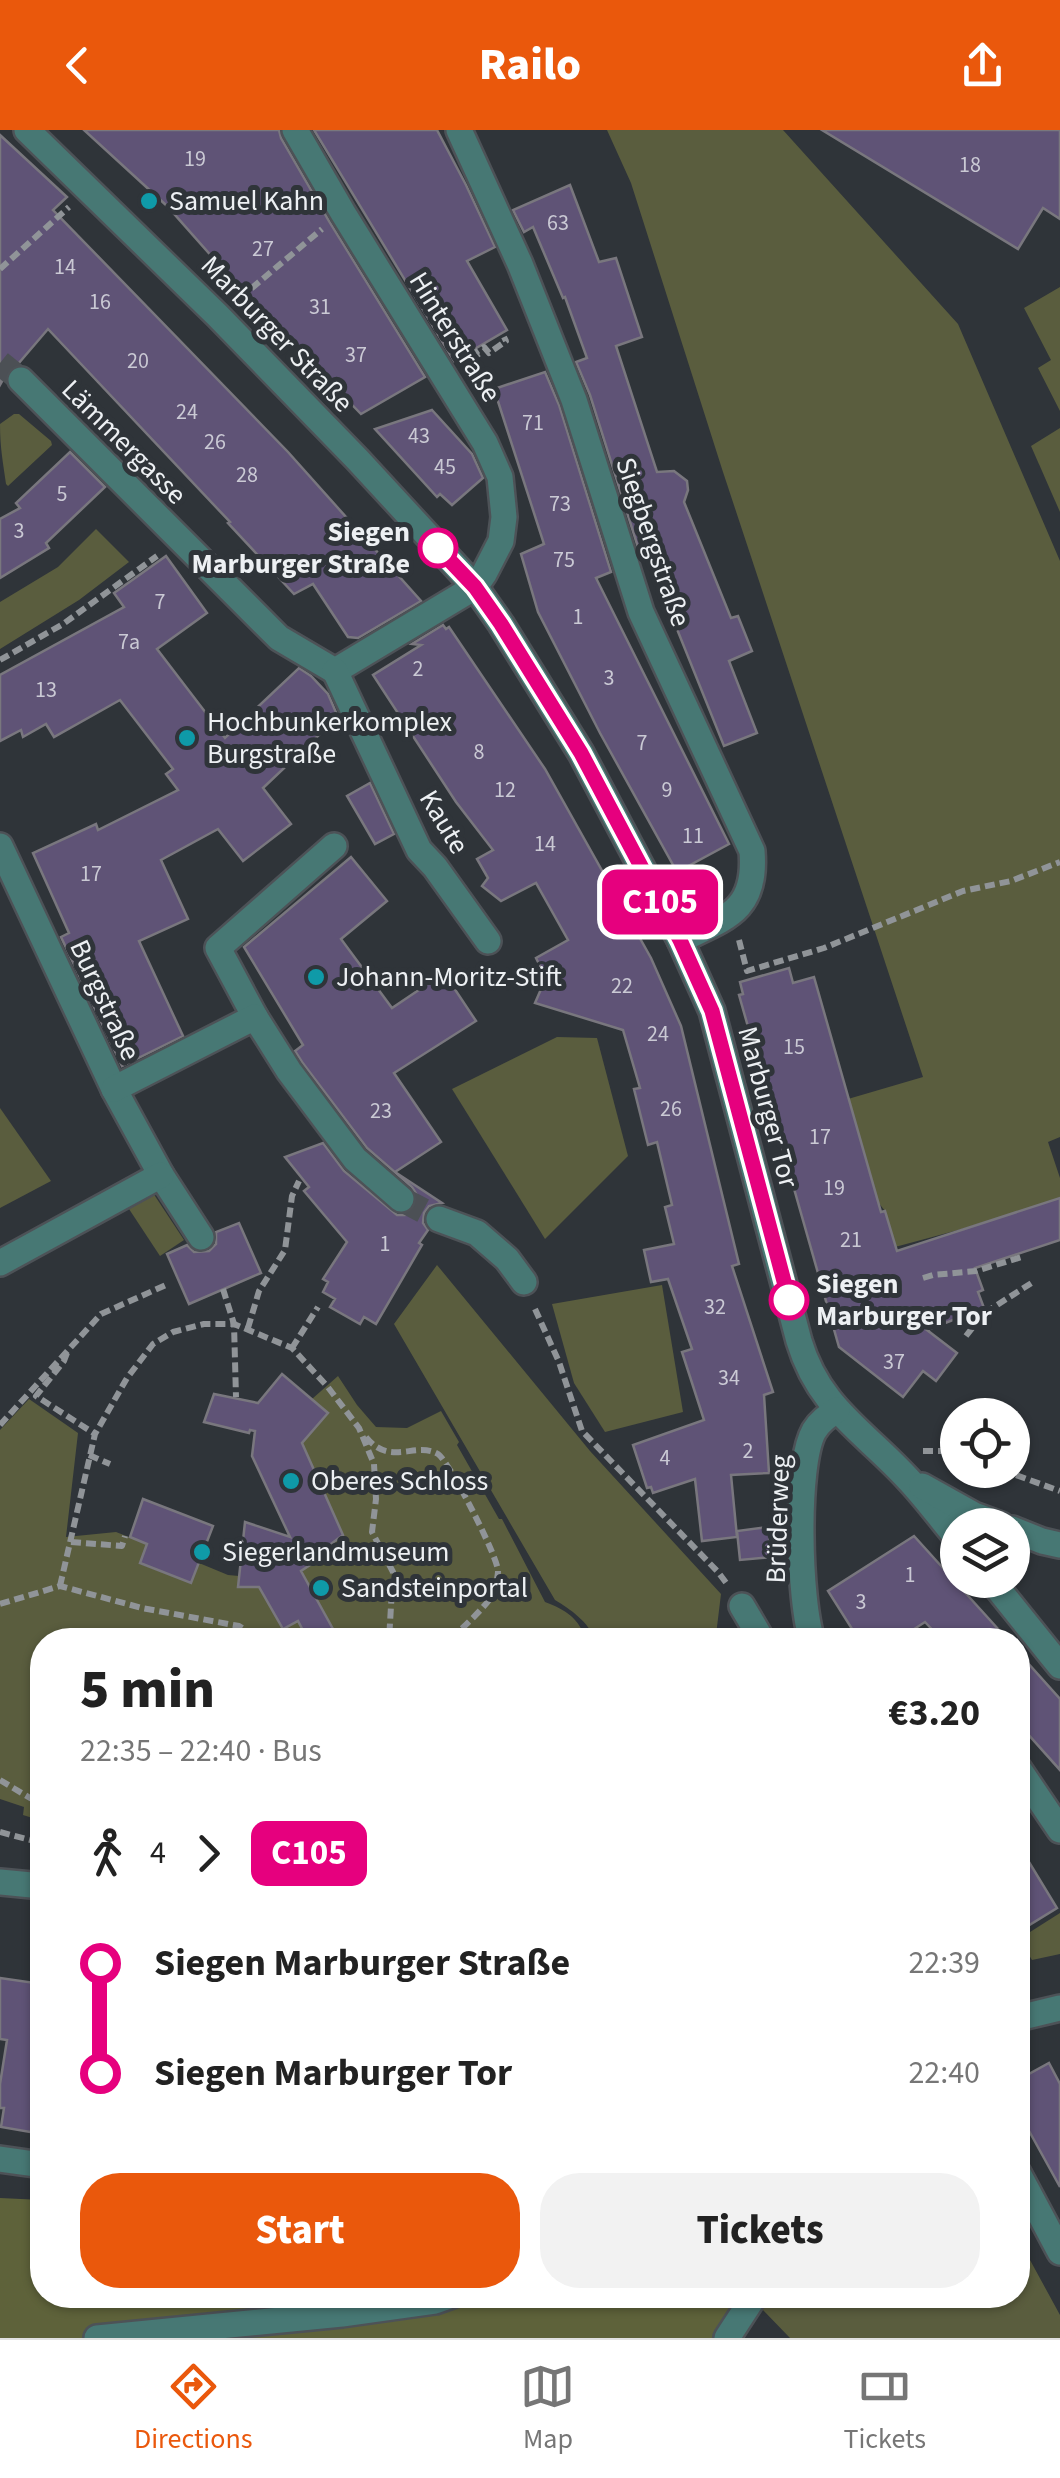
<!DOCTYPE html>
<html lang="en">
<head>
<meta charset="utf-8">
<style>
	body { margin:0; font-family:"Source Sans 3",sans-serif; background:#f2f2f2; color:#222; height:100vh; display:flex; flex-direction:column; font-size:38px; white-space:nowrap }
	* { box-sizing:border-box; margin:0 }
	p { font-size:32px; color:#767676 }
	.icon { flex:none; width:55px; height:55px; fill:none; stroke:currentColor; stroke-width:2; stroke-linecap:round; stroke-linejoin:round }
	.map { position:relative; flex:1; overflow:hidden }
	.drawer { position:absolute; left:30px; top:1498px; width:1000px; height:680px; display:flex; flex-direction:column; background:#fff; border-radius:40px; box-shadow:0 2px 8px #0004 }
	.drawer>* { flex:none }
	.badge { padding:0 20px; border-radius:15px; font-size:35px; line-height:65px }
	.buttons { position:absolute; left:940px; top:1268px; display:grid; gap:20px }
	.buttons a { display:grid; place-items:center; width:90px; height:90px; border-radius:50%; background:#fff; box-shadow:0 2px 8px #0004; font-size:50px }
	.map>.badge { position:absolute; translate:-50% -50%; box-shadow:0 0 0 5px #fff }
	.legs { display:flex; align-items:center; gap:15px; height:110px; padding:0 50px; font-size:32px }
	.legs p { margin-inline-start:auto }
	.headline { display:flex; align-items:center; justify-content:space-between; height:170px; padding:0 50px }
	h1 { font-size:55px; font-weight:800; line-height:75px }
	.primary-button { display:flex; gap:20px; margin-top:auto; padding:20px 50px }
	.primary-button a { flex:1; height:115px; border-radius:40px; background:#ea580c; color:#fff; font-size:40px; font-weight:800; line-height:115px; text-align:center }
	.primary-button a+a { background:#f2f2f2; color:#222 }
	ul { padding:0 50px; list-style:none }
	li { display:flex; align-items:center; gap:35px; height:110px; font-size:38px }
	li i { display:grid; place-items:center; width:15px; height:100%; margin:0 12px; background:currentColor }
	li i::after { content:''; width:25px; height:25px; margin:-12px; border:8px solid; border-radius:50%; background:#fff }
	li p { margin-inline-start:auto }
	li:first-child i { background:linear-gradient(#0000 50%,currentColor 0) }
	li:last-child i { background:linear-gradient(currentColor 50%,#0000 0) }
	header { display:flex; justify-content:space-between; align-items:center; height:130px; padding:0 50px; background:#ea580c; color:#fff; font-size:45px; font-weight:800 }
	.tab-bar { display:flex; justify-content:space-around; align-items:center; height:140px; border-top:2px solid #e0e0e0; background:#fff; font-size:28px; color:#767676 }
	.tab-bar a { display:grid; justify-items:center; gap:5px }
	.tab-bar .current { color:#ea580c }
	.map>svg:first-child { display:block }
</style>
</head>
<body>
<header><svg class="icon" aria-label="back" viewBox="0 0 24 24"><path d="M15 5l-7 7 7 7"/></svg>Railo<svg class="icon" aria-label="share" viewBox="0 0 24 24"><path d="M12 15V3M7 8l5-5 5 5M5 13v7h14v-7"/></svg></header>
<div class="map">
<svg width="1060" height="2208" viewBox="0 0 1060 2208">
	<rect width="100%" height="100%" fill="#2f3439"/>
	<g fill="#5a5d3e">
		<polygon points="607,0 783,0 958,194 1060,431 1060,1007 1048,1012 1060,1048 1060,1068 962,1099 895,1117 885,1081 878,1072 848,969 923,947 723,342 631,53"/>
		<polygon points="1060,157 1060,281 1038,238 1051,230 1024,178"/>
		<path d="M14,284H19L51,311L52,315L8,356L6,354C3,332 0,318 0,294Z"/>
		<polygon points="1060,298 1060,382 1031,316"/>
		<polygon points="96,399 129,432 79,470 0,519 0,472 58,437"/>
		<polygon points="557,907 597,908 628,1026 545,1109 452,959"/>
		<polygon points="0,978 51,1051 0,1078"/>
		<polygon points="153,1063 184,1110 160,1126 129,1079"/>
		<path d="M437,1135L590,1321L721,1464L716,1505L699,1510H595C589,1492 570,1479 555,1470L394,1194Z"/>
		<polygon points="662,1155 683,1282 605,1302 574,1253 552,1174"/>
		<path d="M338,1246L357,1275L376,1297L407,1298L441,1281L459,1312L457,1315L499,1389H502L545,1472C566,1480 579,1488 586,1510H315L332,1499L303,1445V1440L333,1419L302,1313L328,1283L312,1269Z"/>
		<polygon points="29,1269 78,1303 66,1407 116,1402 147,1414 140,1434 191,1453 199,1433 228,1445 239,1446 239,1457 268,1450 283,1499 298,1491 308,1510 42,1510 42,1691 23,1685 24,1677 0,1669 0,1300"/>
		<polygon points="1060,1783 1060,1824 1032,1830 1019,1809"/>
		<polygon points="1018,2108 1060,2185 1060,2208 790,2208 762,2179 773,2165 1018,2165"/>
	</g>
	<polygon fill="#5e623a" points="0,2068 42,2070 42,2165 773,2165 742,2208 0,2208"/>
	<g fill="#5f5376" stroke="#79777e" stroke-width="2.5">
		<polygon points="84,0 279,0 281,8 329,91 425,247 361,284 295,216 293,218 167,76"/>
		<polygon points="314,0 437,0 466,55 495,117 467,131 507,200 454,231"/>
		<polygon points="822,0 1060,0 1060,89 1043,78 1018,119"/>
		<polygon points="0,5 67,67 53,80 288,322 421,471 358,508 348,507 313,454 294,464 228,393 230,392 48,199 18,234 9,239 0,255"/>
		<polygon points="570,55 599,132 616,128 642,207 616,216 657,342 674,341 687,351 688,360 684,372 731,488 738,486 752,521 729,531 757,603 724,616 648,427 642,430 590,265 576,232 587,228 565,167 563,168 533,97 524,102 513,80"/>
		<polygon points="545,242 559,275 611,442 596,448 729,714 677,742 600,603 538,482 521,424 544,414 494,259"/>
		<polygon points="432,280 472,324 483,348 452,375 440,364 437,367 375,299"/>
		<polygon points="70,322 105,357 46,413 49,418 0,448 0,389 20,378 16,373"/>
		<polygon points="166,426 207,483 157,519 225,608 299,538 311,546 328,564 338,587 263,658 291,694 243,731 218,699 161,730 188,789 139,811 183,906 122,936 61,807 69,803 33,723 96,694 98,700 178,660 166,644 173,639 120,570 54,607 46,594 23,607 21,600 0,611 0,545 124,477 114,463"/>
		<polygon points="443,495 446,499 449,497 545,639 651,828 681,896 739,1134 732,1136 773,1262 764,1265 769,1343 731,1345 737,1407 702,1411 695,1349 653,1363 651,1357 647,1358 633,1315 704,1290 682,1222 692,1219 668,1149 651,1152 644,1120 674,1114 665,1077 672,1075 657,1012 648,1015 634,959 640,958 623,900 535,873 545,850 539,846 542,840 536,828 568,810 536,753 501,771 482,756 488,748 477,729 493,720 456,672 373,545 421,515 412,514"/>
		<polygon points="370,653 394,704 375,714 347,666"/>
		<polygon points="351,727 387,771 341,809 392,878 444,843 476,891 394,943 441,1012 395,1042 442,1073 429,1076 424,1083 423,1093 428,1100 419,1113 422,1115 376,1194 364,1187 360,1194 330,1177 335,1169 323,1162 328,1152 323,1149 347,1112 304,1061 309,1057 285,1027 323,1013 344,1041 397,1085 405,1085 413,1080 417,1073 417,1065 412,1057 367,1018 302,932 295,921 303,915 244,817"/>
		<polygon points="789,838 793,853 814,847 881,1082 885,1081 897,1121 1060,1068 1060,1110 975,1138 983,1160 978,1162 984,1178 927,1200 957,1223 936,1251 923,1241 903,1267 839,1217 739,865 743,864 740,852"/>
		<polygon points="239,1093 261,1143 189,1174 167,1124 187,1115 194,1122 209,1121 216,1114 216,1102"/>
		<polygon points="282,1244 328,1283 302,1313 343,1405 331,1414 333,1420 301,1441 333,1499 315,1510 308,1510 298,1491 283,1499 259,1457 238,1457 245,1392 290,1407 252,1326 255,1301 250,1300 249,1303 204,1292 214,1264 258,1273"/>
		<polygon points="143,1369 213,1396 191,1453 140,1433 147,1414 130,1407"/>
		<polygon points="768,1397 772,1427 740,1430 737,1401"/>
		<polygon points="914,1406 980,1479 1008,1510 942,1510 925,1492 897,1510 859,1510 828,1461"/>
		<polygon points="1018,1522 1060,1569 1060,1640 1018,1593"/>
		<polygon points="1018,1714 1057,1778 1018,1802"/>
		<polygon points="0,1848 42,1854 42,2004 1,1997 4,1978 0,1978 0,1954 7,1910 0,1909"/>
		<polygon points="1049,1933 1060,1954 1060,2057 1018,1981 1018,1950"/>
	</g>
	<g fill="none" stroke-linecap="round" stroke-linejoin="round">
		<g stroke="#4c5055" stroke-width="25" stroke-dasharray="25 12" stroke-linecap="butt">
			<polyline points="0,233 21,250"/>
			<polyline points="401,1069 439,1089"/>
		</g>
		<defs>
			<g id="minor">
				<path d="M27,0L218,186L357,329L475,457L501,494L581,623L680,810L712,881L799,1211C819,1278 864,1301 908,1349C926,1368 941,1389 958,1409"/>
				<path d="M459,0L520,134L574,270L641,482L752,721C757,781 726,788 680,810"/>
				<polyline points="21,250 279,508 335,541 475,457 484,444 501,411 504,387 500,347 485,313 343,83 295,0"/>
				<polyline points="335,541 419,720 435,737 488,811"/>
				<polyline points="0,716 114,959 161,1045 201,1107"/>
				<polyline points="255,887 218,818 334,716"/>
				<polyline points="114,959 255,887 289,941 355,1029 401,1069"/>
				<polyline points="439,1089 477,1103 507,1129 524,1152"/>
				<polyline points="0,1133 161,1045"/>
				<polyline points="922,1356 974,1385 1001,1395"/>
				<polyline points="1012,1399 1042,1411 1060,1415"/>
				<polyline points="991,1450 1060,1536"/>
				<polyline points="742,1476 762,1510"/>
				<path d="M812,1510C799,1472 795,1335 814,1301C820,1291 828,1286 837,1280"/>
				<polyline points="1018,1638 1060,1700"/>
				<polyline points="0,1752 42,1756"/>
				<polyline points="1018,1888 1060,1878"/>
				<polyline points="0,2029 42,2035"/>
				<polyline points="1018,2043 1060,2122"/>
				<polyline points="97,2208 342,2184 435,2171 452,2165"/>
				<polyline points="727,2208 755,2165"/>
			</g>
		</defs>
		<use href="#minor" stroke="#4d5257" stroke-width="30"/>
		<g stroke="#909498" stroke-width="6" stroke-dasharray="10 5" stroke-linecap="butt">
			<polyline points="0,139 69,77"/>
			<polyline points="240,168 322,99"/>
			<polyline points="468,237 479,229 475,223 484,217 489,223 506,211 504,207"/>
			<polyline points="0,530 63,494 157,426"/>
			<polyline points="739,810 747,841 824,818 963,761 1011,751 1060,732"/>
			<polyline points="923,1148 933,1145 976,1141 1025,1126"/>
			<polyline points="223,1159 234,1194 236,1267"/>
			<polyline points="535,1179 559,1232 582,1301 718,1442 727,1454"/>
			<polyline points="248,1198 259,1161 285,1120 292,1066 299,1051"/>
			<polyline points="966,1206 983,1184 1033,1152"/>
			<polyline points="292,1218 318,1177"/>
			<polyline points="67,1223 64,1231 36,1266 95,1304"/>
			<polyline points="0,1295 101,1184 166,1155"/>
			<path d="M366,1307C390,1337 415,1311 438,1324C449,1331 498,1427 498,1441C498,1446 495,1459 493,1464C486,1477 461,1499 450,1510"/>
			<polyline points="923,1321 949,1321 958,1324"/>
			<polyline points="89,1325 110,1334"/>
			<polyline points="1002,1340 1060,1361"/>
			<polyline points="71,1412 122,1416 125,1406"/>
			<polyline points="60,1456 95,1304 127,1248 153,1214 173,1202 204,1194 234,1194 292,1218 327,1256 359,1298 374,1334 376,1369 372,1402 393,1442 389,1510"/>
			<polyline points="0,1474 60,1456 142,1478 239,1496 260,1510"/>
			<polyline points="562,1510 576,1504"/>
			<polyline points="0,1650 30,1668 42,1671"/>
			<polyline points="0,1702 42,1713"/>
		</g>
		<use href="#minor" stroke="#477874" stroke-width="25"/>
	</g>
	<g fill="none" stroke-linecap="round" stroke-linejoin="round">
		<defs>
			<polyline id="line-1" points="438,418 475,457 501,494 581,623 680,810 712,881 789,1170"/>
		</defs>
		<use href="#line-1" stroke="#fff" stroke-width="22"/>
		<use href="#line-1" stroke="#e6007e" stroke-width="15"/>
	</g>
	<g fill="#0f9aa8" stroke="#2f3439" stroke-width="4">
		<circle cx="149" cy="71" r="10"/>
		<circle cx="187" cy="608" r="10"/>
		<circle cx="316" cy="847" r="10"/>
		<circle cx="291" cy="1351" r="10"/>
		<circle cx="202" cy="1422" r="10"/>
		<circle cx="321" cy="1458" r="10"/>
	</g>
	<g fill="#fff" stroke="#e6007e" stroke-width="5">
		<circle cx="438" cy="418" r="18"/>
		<circle cx="789" cy="1170" r="18"/>
	</g>
	<g text-anchor="middle" dominant-baseline="central" stroke-width="10" stroke-linejoin="round" paint-order="stroke">
		<g font-size="22" fill="#cac9d4">
			<text x="195" y="29">19</text>
			<text x="970" y="35">18</text>
			<text x="558" y="93">63</text>
			<text x="263" y="119">27</text>
			<text x="65" y="137">14</text>
			<text x="100" y="172">16</text>
			<text x="320" y="177">31</text>
			<text x="356" y="225">37</text>
			<text x="138" y="231">20</text>
			<text x="187" y="282">24</text>
			<text x="533" y="293">71</text>
			<text x="419" y="306">43</text>
			<text x="215" y="312">26</text>
			<text x="445" y="337">45</text>
			<text x="247" y="345">28</text>
			<text x="62" y="364">5</text>
			<text x="560" y="374">73</text>
			<text x="19" y="401">3</text>
			<text x="564" y="430">75</text>
			<text x="160" y="472">7</text>
			<text x="578" y="487">1</text>
			<text x="129" y="512">7a</text>
			<text x="418" y="539">2</text>
			<text x="609" y="548">3</text>
			<text x="46" y="560">13</text>
			<text x="642" y="613">7</text>
			<text x="479" y="622">8</text>
			<text x="505" y="660">12</text>
			<text x="667" y="660">9</text>
			<text x="693" y="706">11</text>
			<text x="545" y="714">14</text>
			<text x="91" y="744">17</text>
			<text x="622" y="856">22</text>
			<text x="658" y="904">24</text>
			<text x="794" y="917">15</text>
			<text x="671" y="979">26</text>
			<text x="381" y="981">23</text>
			<text x="820" y="1007">17</text>
			<text x="834" y="1058">19</text>
			<text x="851" y="1110">21</text>
			<text x="385" y="1114">1</text>
			<text x="715" y="1177">32</text>
			<text x="894" y="1232">37</text>
			<text x="729" y="1248">34</text>
			<text x="748" y="1321">2</text>
			<text x="665" y="1328">4</text>
			<text x="910" y="1445">1</text>
			<text x="861" y="1472">3</text>
		</g>
		<g font-size="28" fill="#edf0f3" stroke="#2f3439" text-anchor="start">
			<text x="169" y="71">Samuel Kahn</text>
			<text x="207" y="592">Hochbunkerkomplex<tspan x="207" dy="32">Burgstraße</tspan></text>
			<text x="336" y="847">Johann-Moritz-Stift</text>
			<text x="311" y="1351">Oberes Schloss</text>
			<text x="222" y="1422">Siegerlandmuseum</text>
			<text x="341" y="1458">Sandsteinportal</text>
		</g>
		<g font-size="28" fill="#edf0f3" stroke="#2f3439">
			<text transform="translate(277 204) rotate(46)">Marburger Straße</text>
			<text transform="translate(455 207) rotate(58)">Hinterstraße</text>
			<text transform="translate(124 312) rotate(45)">Lämmergasse</text>
			<text transform="translate(653 412) rotate(71)">Siegbergstraße</text>
			<text transform="translate(444 692) rotate(59)">Kaute</text>
			<text transform="translate(105 870) rotate(65)">Burgstraße</text>
			<text transform="translate(768 977) rotate(75)">Marburger Tor</text>
			<text transform="translate(778 1389) rotate(-88)">Brüderweg</text>
		</g>
		<g font-size="28" font-weight="bold" fill="#edf0f3" stroke="#2f3439" text-anchor="end">
			<text x="410" y="402">Siegen<tspan x="410" dy="32">Marburger Straße</tspan></text>
			<text x="816" y="1154" text-anchor="start">Siegen<tspan x="816" dy="32">Marburger Tor</tspan></text>
		</g>
	</g>
</svg>
<div class="buttons">
<a><svg class="icon" aria-label="locate" viewBox="0 0 24 24"><circle cx="12" cy="12" r="6"/><path d="M12 2v4M12 18v4M2 12h4M18 12h4"/></svg></a>
<a><svg class="icon" aria-label="layers" viewBox="0 0 24 24"><path d="M12 4l9 5-9 5-9-5zM3 14l9 5 9-5"/></svg></a>
</div>
<b class="badge" style="left:660px;top:772px;background:#e6007e;color:#fff">C105</b>
<section class="drawer">
<div class="headline"><div><h1>5 min</h1><p>22:35 – 22:40 · Bus</p></div><b>€3.20</b></div>
<div class="legs"><svg class="icon" aria-label="walk" viewBox="0 0 24 24"><circle cx="13" cy="4" r="2"/><path d="M13 8l-2 6 4 7M11 14l-3 7M7 12l3-4h3l4 4"/></svg>4<svg class="icon" aria-label="forward" viewBox="0 0 24 24"><path d="M9 5l7 7-7 7"/></svg><b class="badge" style="background:#e6007e;color:#fff">C105</b></div>
<ul>
<li><i style="color:#e6007e"></i><b>Siegen Marburger Straße</b><p>22:39</p></li>
<li><i style="color:#e6007e"></i><b>Siegen Marburger Tor</b><p>22:40</p></li>
</ul>
<div class="primary-button"><a>Start</a><a>Tickets</a></div>
</section>
</div>
<nav class="tab-bar">
<a class="current"><svg class="icon" aria-label="directions" viewBox="0 0 24 24"><path d="M12 3l9 9-9 9-9-9zM9 14v-3h6M13 9l2 2-2 2"/></svg>Directions</a>
<a><svg class="icon" aria-label="map" viewBox="0 0 24 24"><path d="M3 6l6-2 6 2 6-2v14l-6 2-6-2-6 2zM9 4v14M15 6v14"/></svg>Map</a>
<a><svg class="icon" aria-label="tickets" viewBox="0 0 24 24"><path d="M3 7h18v10H3zM15 7v10"/></svg>Tickets</a>
</nav>
</body>
</html>
